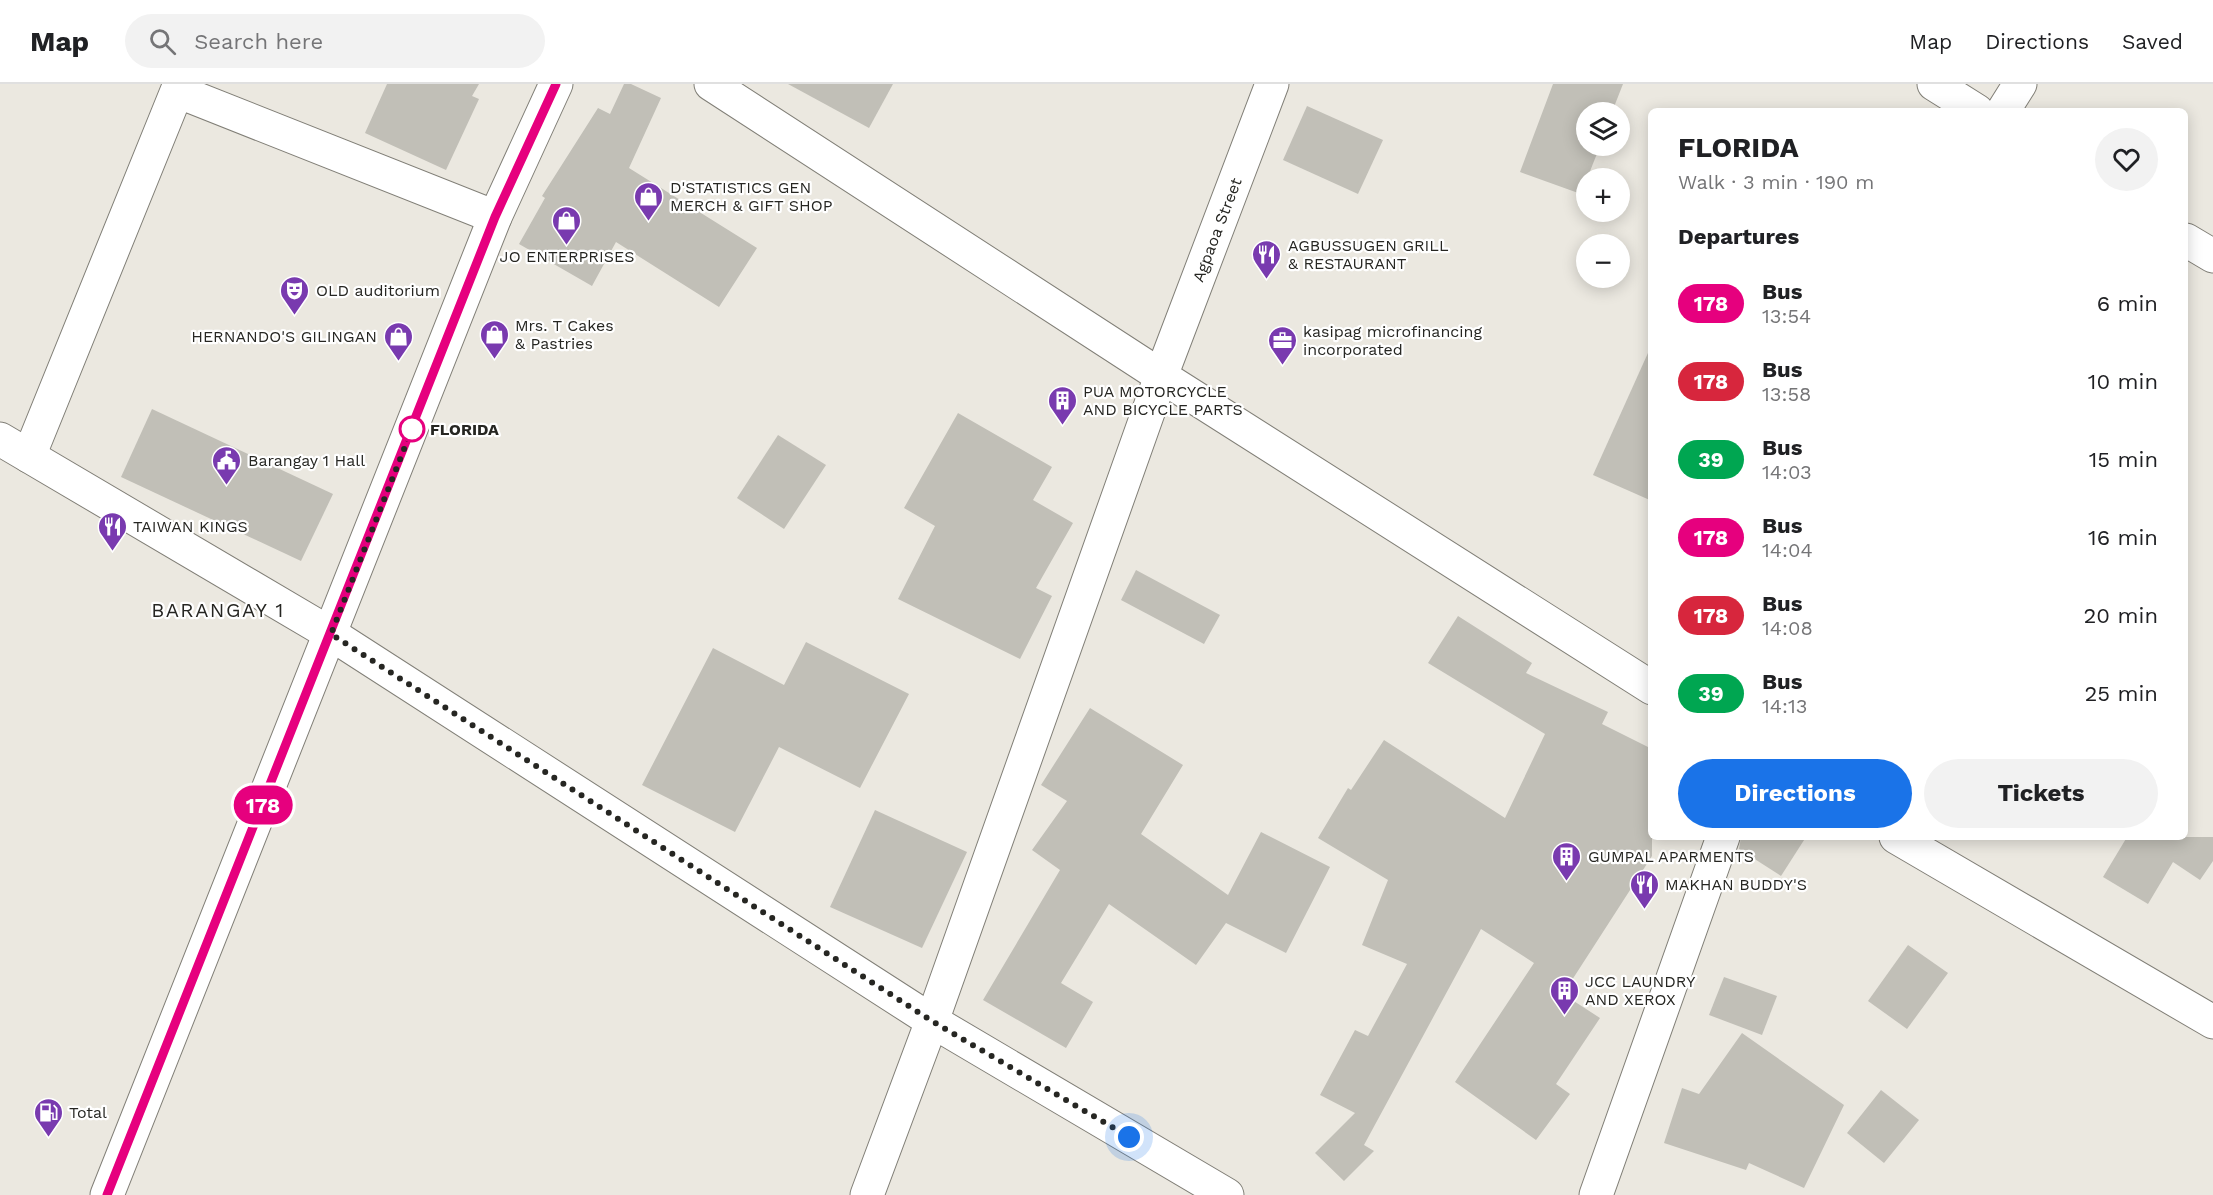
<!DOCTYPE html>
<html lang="en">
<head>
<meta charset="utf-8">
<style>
	body { margin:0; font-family:"Work Sans",sans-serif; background:#f2f2f2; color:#202124; height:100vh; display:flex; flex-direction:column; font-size:22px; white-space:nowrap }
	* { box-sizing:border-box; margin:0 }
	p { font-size:20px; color:#757577 }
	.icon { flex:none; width:33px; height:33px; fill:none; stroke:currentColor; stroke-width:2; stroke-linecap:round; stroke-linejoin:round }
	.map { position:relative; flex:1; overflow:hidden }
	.panel { position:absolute; left:1648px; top:24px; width:540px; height:732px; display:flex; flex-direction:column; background:#fff; border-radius:9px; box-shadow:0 3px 15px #0003 }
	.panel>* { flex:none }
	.badge { padding:0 12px; border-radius:20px; font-size:21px; line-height:39px }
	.controls { position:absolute; left:1576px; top:18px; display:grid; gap:12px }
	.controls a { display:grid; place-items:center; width:54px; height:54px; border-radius:50%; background:#fff; box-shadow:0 3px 15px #0003; font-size:30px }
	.you { position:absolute; width:30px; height:30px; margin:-15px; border:4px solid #fff; border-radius:50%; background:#1a73e8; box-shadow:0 0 0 9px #1a73e833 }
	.map>.badge { position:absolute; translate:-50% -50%; box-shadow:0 0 0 3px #fff }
	h2 { padding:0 30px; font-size:22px; line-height:54px }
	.round { display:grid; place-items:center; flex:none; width:63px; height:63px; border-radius:32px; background:#f2f2f2 }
	.head { display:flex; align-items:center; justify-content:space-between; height:102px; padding:0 30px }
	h1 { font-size:28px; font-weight:700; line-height:45px }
	.button { display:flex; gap:12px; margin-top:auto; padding:12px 30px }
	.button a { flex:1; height:69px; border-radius:36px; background:#1a73e8; color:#fff; font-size:24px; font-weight:700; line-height:69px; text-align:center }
	.button a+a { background:#f2f2f2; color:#202124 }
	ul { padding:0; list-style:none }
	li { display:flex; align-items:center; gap:18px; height:78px; padding:0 30px }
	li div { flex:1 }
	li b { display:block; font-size:22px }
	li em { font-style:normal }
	li .badge { min-width:66px; font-weight:700; text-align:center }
	header { display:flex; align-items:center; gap:36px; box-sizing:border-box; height:84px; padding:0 30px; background:#fff; border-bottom:2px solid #e0e0e0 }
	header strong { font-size:28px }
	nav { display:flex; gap:33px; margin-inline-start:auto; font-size:21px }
	.search { width:420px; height:54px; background:#f2f2f2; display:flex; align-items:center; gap:15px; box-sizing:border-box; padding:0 21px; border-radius:33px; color:#757577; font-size:22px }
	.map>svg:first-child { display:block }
</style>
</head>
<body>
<header>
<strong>Map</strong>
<div class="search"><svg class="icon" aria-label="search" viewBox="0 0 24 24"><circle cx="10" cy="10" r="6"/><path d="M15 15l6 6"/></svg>Search here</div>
<nav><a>Map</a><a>Directions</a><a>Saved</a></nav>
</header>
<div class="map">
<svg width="2213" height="1111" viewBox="0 0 2213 1111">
	<rect width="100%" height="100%" fill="#ebe8e0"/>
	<g fill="#c1bfb7">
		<polygon points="387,0 479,0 472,12 479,15 446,86 365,49"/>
		<polygon points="624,0 631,0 661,14 629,84 757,164 719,223 616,158 592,202 519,160 545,114 542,112 598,24 610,30"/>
		<polygon points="788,0 893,0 869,44"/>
		<polygon points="1553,0 1623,0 1612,28 1587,28 1587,62 1600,62 1581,110 1520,88"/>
		<polygon points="1307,22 1383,56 1358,110 1283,76"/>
		<polygon points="1652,260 1652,417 1593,391"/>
		<polygon points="152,325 333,410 301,477 121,393"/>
		<polygon points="958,329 1052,383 1033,416 1073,439 1036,504 1052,512 1020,575 898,515 935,442 904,424"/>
		<polygon points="778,351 826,381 784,445 737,414"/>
		<polygon points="1136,486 1220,531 1204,560 1121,516"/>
		<polygon points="1458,532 1532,579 1526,589 1608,628 1602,640 1652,665 1652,772 1563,910 1600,934 1556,1000 1570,1010 1536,1056 1455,998 1534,879 1481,845 1364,1061 1374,1067 1344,1097 1315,1069 1355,1029 1320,1011 1355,946 1368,952 1407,880 1362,861 1388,796 1318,754 1348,704 1351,706 1384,656 1505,734 1545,650 1428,579"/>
		<polygon points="806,558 909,610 860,704 779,663 735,748 642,701 713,564 784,601"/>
		<polygon points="1090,624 1183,681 1141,750 1228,811 1261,748 1330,783 1286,869 1226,839 1196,881 1109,820 1061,899 1093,918 1066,964 983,916 1060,786 1032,766 1067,717 1041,701"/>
		<polygon points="875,726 967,768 922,864 830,823"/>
		<polygon points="1741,753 1806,753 1781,792 1739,765"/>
		<polygon points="2127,753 2213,753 2213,777 2200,796 2173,778 2148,820 2103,793"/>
		<polygon points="1908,861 1948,889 1907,945 1868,917"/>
		<polygon points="1724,893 1777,912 1762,951 1709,931"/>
		<polygon points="1742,949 1844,1021 1804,1104 1749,1079 1746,1086 1664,1059 1682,1004 1699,1010"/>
		<polygon points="1881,1006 1919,1036 1884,1079 1847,1049"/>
	</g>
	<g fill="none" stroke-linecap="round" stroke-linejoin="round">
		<defs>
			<g id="street">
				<polyline points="711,0 1161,292 1652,604"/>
				<polyline points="2003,27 2020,0"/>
				<polyline points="0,355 331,550 932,937 1227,1111"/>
				<polyline points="29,372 177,7 495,133"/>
				<polyline points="1896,753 2213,938"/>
				<polyline points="107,1111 495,133 556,0"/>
				<polyline points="867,1111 932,937 1161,292 1272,0"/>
				<polyline points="1596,1111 1723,753"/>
			</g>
			<g id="secondary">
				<polyline points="1934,0 1977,27"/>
				<polyline points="2186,156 2213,172"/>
			</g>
		</defs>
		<use href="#street" stroke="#817f77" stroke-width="35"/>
		<use href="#secondary" stroke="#817f77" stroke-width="35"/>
		<use href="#street" stroke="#fff" stroke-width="33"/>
		<use href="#secondary" stroke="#fff" stroke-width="33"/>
	</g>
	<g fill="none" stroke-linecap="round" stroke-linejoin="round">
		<defs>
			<polyline id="line" points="107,1111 495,133 556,0"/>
		</defs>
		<use href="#line" stroke="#fff" stroke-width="14"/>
		<use href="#line" stroke="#e6007e" stroke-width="9"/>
		<polyline stroke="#262622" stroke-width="6" stroke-dasharray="0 10.8" points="412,345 331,550 932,937 1129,1053"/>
	</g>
	<defs>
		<symbol id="shop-pin" viewBox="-11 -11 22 30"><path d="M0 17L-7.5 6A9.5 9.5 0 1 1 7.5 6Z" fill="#793aaf" stroke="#fff"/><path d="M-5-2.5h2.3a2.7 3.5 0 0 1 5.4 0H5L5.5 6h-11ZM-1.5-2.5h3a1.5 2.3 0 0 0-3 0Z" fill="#fff"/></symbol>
		<symbol id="restaurant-pin" viewBox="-11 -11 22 30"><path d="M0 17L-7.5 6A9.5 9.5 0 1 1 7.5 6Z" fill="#793aaf" stroke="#fff"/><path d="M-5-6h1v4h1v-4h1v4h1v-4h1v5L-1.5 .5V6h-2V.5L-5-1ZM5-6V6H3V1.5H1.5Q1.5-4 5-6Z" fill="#fff"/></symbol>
		<symbol id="theatre-pin" viewBox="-11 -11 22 30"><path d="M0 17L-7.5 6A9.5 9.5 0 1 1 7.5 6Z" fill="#793aaf" stroke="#fff"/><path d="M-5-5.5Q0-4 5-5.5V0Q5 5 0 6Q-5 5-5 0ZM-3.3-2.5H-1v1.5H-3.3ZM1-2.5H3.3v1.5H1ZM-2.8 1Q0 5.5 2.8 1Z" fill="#fff"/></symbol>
		<symbol id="office-pin" viewBox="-11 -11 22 30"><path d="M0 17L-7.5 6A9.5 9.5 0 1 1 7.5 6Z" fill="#793aaf" stroke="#fff"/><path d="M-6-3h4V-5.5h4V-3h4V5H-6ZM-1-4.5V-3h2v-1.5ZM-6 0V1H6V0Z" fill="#fff"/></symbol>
		<symbol id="building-pin" viewBox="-11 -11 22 30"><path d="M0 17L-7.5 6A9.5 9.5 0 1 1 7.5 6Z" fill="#793aaf" stroke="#fff"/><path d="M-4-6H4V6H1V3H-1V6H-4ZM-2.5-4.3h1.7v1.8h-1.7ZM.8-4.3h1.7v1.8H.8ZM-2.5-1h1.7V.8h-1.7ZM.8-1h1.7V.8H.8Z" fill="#fff"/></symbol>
		<symbol id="civic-pin" viewBox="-11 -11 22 30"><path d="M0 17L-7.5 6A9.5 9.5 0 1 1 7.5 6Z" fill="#793aaf" stroke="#fff"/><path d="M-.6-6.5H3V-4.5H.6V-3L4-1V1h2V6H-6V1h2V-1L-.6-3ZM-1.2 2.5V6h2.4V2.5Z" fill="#fff"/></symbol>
		<symbol id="fuel-pin" viewBox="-11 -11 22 30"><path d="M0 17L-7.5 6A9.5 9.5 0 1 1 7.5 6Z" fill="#793aaf" stroke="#fff"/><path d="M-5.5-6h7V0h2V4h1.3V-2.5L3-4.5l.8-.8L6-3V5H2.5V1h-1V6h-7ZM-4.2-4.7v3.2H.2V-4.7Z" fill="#fff"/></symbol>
	</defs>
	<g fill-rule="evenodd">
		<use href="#shop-pin" x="632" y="96" width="33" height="45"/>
		<use href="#shop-pin" x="550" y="120" width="33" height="45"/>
		<use href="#restaurant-pin" x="1250" y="154" width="33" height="45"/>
		<use href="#theatre-pin" x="278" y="190" width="33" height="45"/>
		<use href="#shop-pin" x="478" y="234" width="33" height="45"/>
		<use href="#shop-pin" x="382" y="236" width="33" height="45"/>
		<use href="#office-pin" x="1266" y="240" width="33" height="45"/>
		<use href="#building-pin" x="1046" y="300" width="33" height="45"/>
		<use href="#civic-pin" x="210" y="360" width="33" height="45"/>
		<use href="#restaurant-pin" x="96" y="426" width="33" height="45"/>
		<use href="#building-pin" x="1550" y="756" width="33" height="45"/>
		<use href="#restaurant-pin" x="1628" y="784" width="33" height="45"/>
		<use href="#building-pin" x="1548" y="890" width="33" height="45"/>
		<use href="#fuel-pin" x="32" y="1012" width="33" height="45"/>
	</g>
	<circle fill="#fff" stroke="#e6007e" stroke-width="3" cx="412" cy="345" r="12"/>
	<g text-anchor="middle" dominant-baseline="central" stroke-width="4.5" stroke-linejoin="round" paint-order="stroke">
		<g font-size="16" fill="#262622" stroke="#fff" text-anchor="start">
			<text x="670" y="103">D'STATISTICS GEN<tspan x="670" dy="18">MERCH &amp; GIFT SHOP</tspan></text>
			<text x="1288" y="161">AGBUSSUGEN GRILL<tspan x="1288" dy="18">&amp; RESTAURANT</tspan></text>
			<text x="567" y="172" text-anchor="middle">JO ENTERPRISES</text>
			<text x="316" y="206">OLD auditorium</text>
			<text x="515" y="241">Mrs. T Cakes<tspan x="515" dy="18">&amp; Pastries</tspan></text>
			<text x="1303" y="247">kasipag microfinancing<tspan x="1303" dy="18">incorporated</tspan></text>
			<text x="377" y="252" text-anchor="end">HERNANDO'S GILINGAN</text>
			<text x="1083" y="307">PUA MOTORCYCLE<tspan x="1083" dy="18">AND BICYCLE PARTS</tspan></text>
			<text x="248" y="376">Barangay 1 Hall</text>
			<text x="133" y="442">TAIWAN KINGS</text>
			<text x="1588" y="772">GUMPAL APARMENTS</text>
			<text x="1665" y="800">MAKHAN BUDDY'S</text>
			<text x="1585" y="897">JCC LAUNDRY<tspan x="1585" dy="18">AND XEROX</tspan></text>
			<text x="69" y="1028">Total</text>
		</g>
		<g font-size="16" fill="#262622" stroke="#fff">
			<text transform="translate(1217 146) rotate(-69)">Agpaoa Street</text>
		</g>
		<g font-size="16" font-weight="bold" fill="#262622" stroke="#fff" text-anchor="start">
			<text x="430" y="345">FLORIDA</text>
		</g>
		<g font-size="20" letter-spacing="1.5" fill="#262622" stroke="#fff">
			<text x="218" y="526">BARANGAY 1</text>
		</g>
	</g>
</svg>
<div class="controls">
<a><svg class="icon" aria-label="layers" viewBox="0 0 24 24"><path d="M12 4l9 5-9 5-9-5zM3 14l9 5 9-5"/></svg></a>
<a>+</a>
<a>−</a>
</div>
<div class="you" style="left:1129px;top:1053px"></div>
<b class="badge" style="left:263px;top:721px;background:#e6007e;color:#fff">178</b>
<section class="panel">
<div class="head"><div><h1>FLORIDA</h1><p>Walk · 3 min · 190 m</p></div><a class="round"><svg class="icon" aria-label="heart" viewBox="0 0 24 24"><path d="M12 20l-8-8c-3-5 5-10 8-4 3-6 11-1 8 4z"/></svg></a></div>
<h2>Departures</h2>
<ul>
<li><span class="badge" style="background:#e6007e;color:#fff">178</span><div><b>Bus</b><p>13:54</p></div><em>6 min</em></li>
<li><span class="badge" style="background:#d7263d;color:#fff">178</span><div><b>Bus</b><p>13:58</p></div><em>10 min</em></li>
<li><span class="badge" style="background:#00a651;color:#fff">39</span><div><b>Bus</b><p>14:03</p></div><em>15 min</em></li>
<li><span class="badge" style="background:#e6007e;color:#fff">178</span><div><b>Bus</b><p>14:04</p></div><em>16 min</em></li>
<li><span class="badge" style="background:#d7263d;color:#fff">178</span><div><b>Bus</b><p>14:08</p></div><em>20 min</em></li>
<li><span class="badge" style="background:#00a651;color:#fff">39</span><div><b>Bus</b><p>14:13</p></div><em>25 min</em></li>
</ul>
<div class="button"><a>Directions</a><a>Tickets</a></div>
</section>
</div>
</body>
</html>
